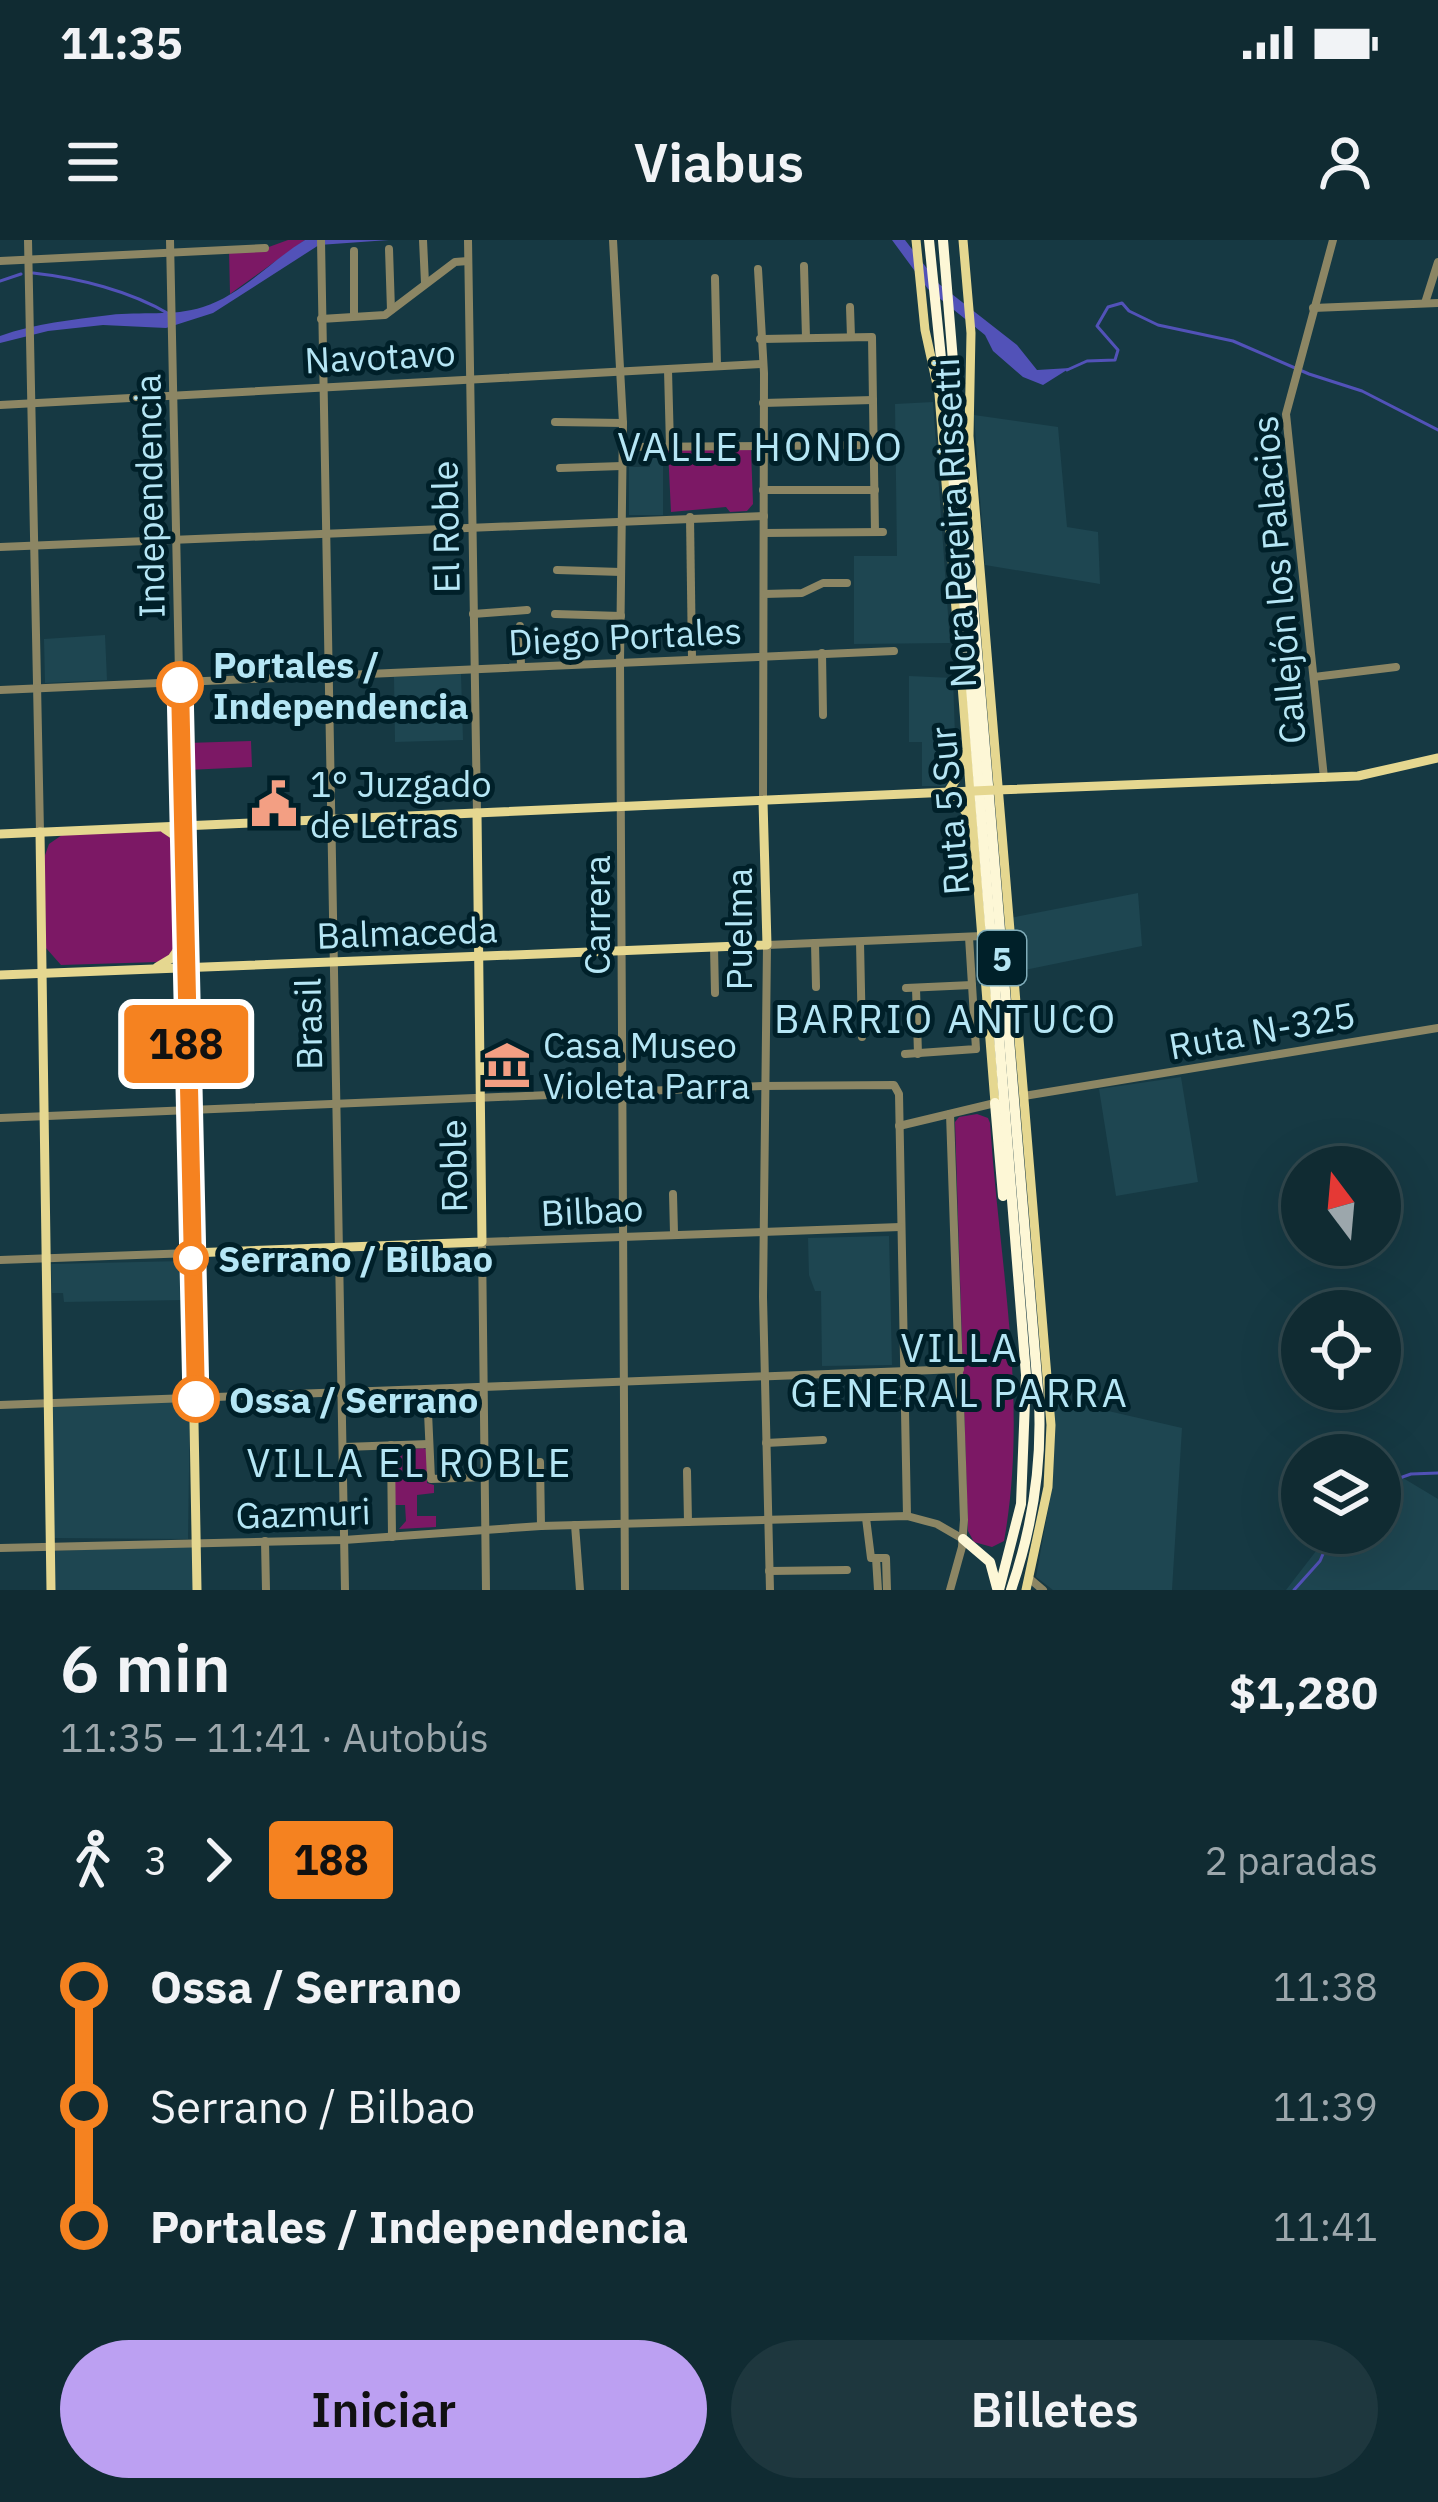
<!DOCTYPE html>
<html lang="es">
<head>
<meta charset="utf-8">
<style>
	body { margin:0; font-family:"IBM Plex Sans",sans-serif; background:#1e373e; color:#f1f3f6; height:100vh; display:flex; flex-direction:column; font-size:45px; white-space:nowrap }
	* { box-sizing:border-box; margin:0 }
	p { font-size:39px; color:#9ca7ac }
	.icon { flex:none; width:66px; height:66px; fill:none; stroke:currentColor; stroke-width:2; stroke-linecap:round; stroke-linejoin:round }
	.map { position:relative; height:1350px; overflow:hidden }
	.side { display:flex; flex-direction:column; background:#102b32; flex:1 }
	.side>* { flex:none }
	.badge { padding:0 24px; border-radius:9px; font-size:42px; line-height:78px }
	.needle { width:78px; rotate:344deg }
	.buttons { position:absolute; left:1281px; top:906px; display:grid; gap:24px }
	.buttons a { display:grid; place-items:center; width:120px; height:120px; border-radius:50%; background:#102b32; box-shadow:0 12px 48px #0002,0 0 0 3px #30474d; font-size:60px }
	.map>.badge { position:absolute; translate:-50% -50%; box-shadow:0 0 0 6px #fff }
	.legs { display:flex; align-items:center; gap:18px; height:132px; padding:0 60px; font-size:39px }
	.legs p { margin-inline-start:auto }
	.summary { display:flex; align-items:center; justify-content:space-between; height:204px; padding:0 60px }
	h1 { font-size:66px; font-weight:600; line-height:90px }
	.button { display:flex; gap:24px; margin-top:auto; padding:24px 60px }
	.button a { flex:1; height:138px; border-radius:72px; background:#bca0f2; color:#111; font-size:48px; font-weight:600; line-height:138px; text-align:center }
	.button a+a { background:#1e373e; color:#f1f3f6 }
	ul { padding:0 60px; list-style:none }
	li { display:flex; align-items:center; gap:42px; height:120px; font-size:45px }
	li i { display:grid; place-items:center; width:18px; height:100%; margin:0 15px; background:currentColor }
	li i::after { content:''; width:30px; height:30px; margin:-15px; border:9px solid; border-radius:50%; background:#102b32 }
	li p { margin-inline-start:auto }
	li:first-child i { background:linear-gradient(#0000 50%,currentColor 0) }
	li:last-child i { background:linear-gradient(currentColor 50%,#0000 0) }
	.status { display:flex; justify-content:space-between; align-items:center; height:84px; padding:0 60px; background:#102b32; direction:ltr }
	.status svg { height:33px; fill:currentColor }
	header { display:flex; justify-content:space-between; align-items:center; height:156px; padding:0 60px; background:#102b32; font-size:54px; font-weight:600 }
	.map>svg:first-child { display:block }
</style>
</head>
<body>
<div class="status"><b>11:35</b><svg viewBox="0 0 49 12"><path d="M0 12V9h3v3zM5 12V6h3v6zM10 12V3h3v9zM15 12V0h3v12zM26 1h20v11H26zM47 4h2v5h-2z"/></svg></div>
<header><svg class="icon" aria-label="menu" viewBox="0 0 24 24"><path d="M4 6h16M4 12h16M4 18h16"/></svg>Viabus<svg class="icon" aria-label="person" viewBox="0 0 24 24"><circle cx="12" cy="8" r="4"/><path d="M4 21q1-7 8-7t8 7"/></svg></header>
<div class="map">
<svg width="1438" height="1350" viewBox="0 0 1438 1350">
	<rect width="100%" height="100%" fill="#163943"/>
	<g fill="#1e4651">
		<polygon points="933,162 950,403 854,404 854,316 897,316 895,164"/>
		<polygon points="974,175 1058,187 1067,287 1098,292 1100,344 985,325"/>
		<polygon points="650,212 663,212 663,275 629,275 629,227 650,227"/>
		<polygon points="105,395 107,440 45,443 44,399"/>
		<polygon points="461,434 463,500 395,502 394,437"/>
		<polygon points="909,436 953,438 956,524 945,546 922,546 922,502 909,502"/>
		<polygon points="1138,653 1142,706 1015,732 1010,678"/>
		<polygon points="1181,837 1198,942 1116,956 1099,849"/>
		<polygon points="889,996 892,1125 822,1126 821,1051 815,1051 809,1035 808,998"/>
		<polygon points="184,1021 185,1060 64,1062 63,1053 52,1053 51,1024"/>
		<polygon points="1052,1158 1182,1188 1172,1350 1053,1350 1036,1337 1053,1242"/>
		<polygon points="190,1161 188,1299 53,1298 51,1165"/>
		<polygon points="1398,1235 1438,1259 1438,1350 1286,1350 1330,1293 1380,1293 1380,1250"/>
		<polygon points="192,1306 193,1350 54,1350 53,1311"/>
	</g>
	<g fill="#7c1865">
		<polygon points="288,0 305,0 230,54 229,10 266,8"/>
		<polygon points="751,209 753,264 747,271 730,272 726,267 671,272 668,210"/>
		<polygon points="251,501 252,527 187,530 186,503"/>
		<polygon points="161,591 172,599 178,613 178,702 169,715 158,722 61,725 46,708 44,618 49,604 62,595"/>
		<path d="M977,874L988,878L990,883C999,1022 1029,1163 1004,1301L992,1307L974,1302L968,1291L955,882L959,877Z"/>
		<polygon points="423,1208 427,1210 427,1243 434,1245 434,1253 417,1255 417,1276 436,1276 436,1287 399,1289 406,1281 405,1265 395,1265 394,1212"/>
	</g>
	<g fill="#5252b8">
		<path d="M305,0H389L319,5L213,73L166,88L103,85L48,91L0,103V96C36,83 72,80 110,75C141,71 172,77 203,67C241,55 272,20 305,0Z"/>
		<polygon points="892,0 905,0 939,44 1017,105 1037,130 1070,128 1043,145 1023,137 993,111 985,95 928,49"/>
	</g>
	<g fill="none" stroke-linecap="round" stroke-linejoin="round">
		<g stroke="#5252b8" stroke-width="3">
			<path d="M33,33C79,38 130,51 169,74"/>
			<polyline points="0,41 21,34"/>
			<polyline points="1067,130 1087,121 1115,120 1118,110 1097,86 1108,67 1122,63 1129,71 1158,85 1233,101 1309,134 1362,151 1438,190"/>
			<polyline points="1380,1245 1411,1234 1438,1233"/>
			<polyline points="1294,1350 1320,1321 1332,1293"/>
		</g>
		<g stroke="#8c8664" stroke-width="8">
			<polyline points="28,0 40,592"/>
			<polyline points="321,0 345,1350"/>
			<polyline points="423,0 425,43"/>
			<polyline points="468,0 477,573"/>
			<polyline points="613,0 623,183 620,422 625,1350"/>
			<polyline points="389,9 391,70"/>
			<polyline points="354,11 354,76"/>
			<polyline points="0,21 265,8"/>
			<polyline points="804,26 806,98"/>
			<polyline points="758,29 764,133 763,561"/>
			<polyline points="715,38 717,125"/>
			<polyline points="1425,63 1438,22"/>
			<polyline points="850,67 851,97"/>
			<polyline points="1313,68 1438,63"/>
			<polyline points="321,79 385,75 455,22 468,21"/>
			<polyline points="760,99 872,97 875,292"/>
			<polyline points="668,130 670,206"/>
			<polyline points="763,163 873,160"/>
			<polyline points="0,165 761,124"/>
			<polyline points="555,182 623,183"/>
			<polyline points="623,207 874,205"/>
			<polyline points="560,228 622,226"/>
			<polyline points="763,250 875,250"/>
			<polyline points="690,277 692,419"/>
			<polyline points="764,293 883,292"/>
			<polyline points="0,307 764,276"/>
			<polyline points="557,330 621,332"/>
			<polyline points="764,354 802,353 823,343 847,343"/>
			<polyline points="473,374 527,370"/>
			<polyline points="555,374 621,376"/>
			<polyline points="520,386 521,427"/>
			<polyline points="822,413 823,475"/>
			<polyline points="1314,437 1396,427"/>
			<polyline points="0,450 894,411"/>
			<polyline points="1324,538 1286,174 1333,0"/>
			<polyline points="860,702 862,797"/>
			<polyline points="815,703 816,747"/>
			<polyline points="714,707 715,753"/>
			<polyline points="906,748 972,745"/>
			<polyline points="916,748 918,814"/>
			<polyline points="905,814 976,809 969,697"/>
			<polyline points="1024,856 1438,788"/>
			<polyline points="0,878 762,846 894,845 899,854 907,1276"/>
			<polyline points="899,886 995,863"/>
			<polyline points="673,954 674,993"/>
			<polyline points="0,1020 191,1013 170,0"/>
			<polyline points="427,1150 431,1239 485,1237"/>
			<polyline points="0,1165 960,1129"/>
			<polyline points="766,1203 823,1200"/>
			<polyline points="391,1205 392,1297"/>
			<polyline points="344,1207 429,1204"/>
			<polyline points="540,1222 541,1286"/>
			<polyline points="687,1231 688,1282"/>
			<polyline points="866,1278 871,1318 886,1318 887,1350"/>
			<polyline points="575,1285 580,1350"/>
			<polyline points="265,1301 266,1350"/>
			<polyline points="0,1308 344,1300 541,1286 907,1276 937,1284 963,1299"/>
			<polyline points="876,1318 878,1350"/>
			<polyline points="769,1331 847,1330"/>
			<polyline points="1030,1339 1043,1350"/>
			<polyline points="486,1350 482,1002 900,987"/>
			<polyline points="770,1350 763,1057 767,705 982,696"/>
			<polyline points="950,1350 962,1307 964,1280 950,874"/>
		</g>
		<g stroke="#e5d790" stroke-width="9">
			<polyline points="916,0 925,90 939,154 995,863"/>
			<polyline points="963,0 971,93 969,196 1051,1185 1048,1247 1026,1350"/>
			<polyline points="996,550 1358,536 1438,518"/>
			<polyline points="948,552 958,536 964,513"/>
			<polyline points="948,552 972,579"/>
			<polyline points="165,589 177,597 184,611"/>
			<polyline points="40,592 51,1350"/>
			<polyline points="0,594 974,551"/>
			<polyline points="157,727 172,718 185,699"/>
			<polyline points="0,735 767,705 763,561"/>
			<polyline points="197,1350 191,1013 482,1002 477,573"/>
		</g>
		<g stroke="#fdf7d6" stroke-width="10">
			<polyline points="929,0 958,285 1026,1135 1021,1264 999,1350"/>
			<path d="M943,0L1039,1162C1042,1227 1032,1289 1011,1350"/>
			<polyline points="995,863 1003,956"/>
			<polyline points="963,1299 990,1322 997,1348"/>
		</g>
		<polyline stroke="#e5d790" stroke-width="9" points="974,551 995,550"/>
	</g>
	<g fill="none" stroke-linecap="round" stroke-linejoin="round">
		<defs>
			<polyline id="line-1" points="180,445 196,1159"/>
		</defs>
		<use href="#line-1" stroke="#fff" stroke-width="27"/>
		<use href="#line-1" stroke="#f58220" stroke-width="18"/>
	</g>
	<defs>
		<symbol id="civic-bare" viewBox="-9 -9 18 18"><path d="M-.6-6.5H3V-4.5H.6V-3L4-1V1h2V6H-6V1h2V-1L-.6-3ZM-1.2 2.5V6h2.4V2.5Z" fill="#f39f83" stroke="#002029" stroke-width="2.5" paint-order="stroke"/></symbol>
		<symbol id="museum-bare" viewBox="-9 -9 18 18"><path d="M0-6L6-3V-2H-6V-3ZM-5-1h2V3h-2ZM-1-1h2V3h-2ZM3-1h2V3H3ZM-6 4H6V6H-6Z" fill="#f39f83" stroke="#002029" stroke-width="2.5" paint-order="stroke"/></symbol>
	</defs>
	<g fill-rule="evenodd">
		<use href="#civic-bare" x="241" y="531" width="66" height="66"/>
		<use href="#museum-bare" x="474" y="792" width="66" height="66"/>
	</g>
	<g fill="#fff" stroke="#f58220" stroke-width="6">
		<circle cx="180" cy="445" r="21"/>
		<circle cx="191" cy="1018" r="15"/>
		<circle cx="196" cy="1159" r="21"/>
	</g>
	<g text-anchor="middle" dominant-baseline="central" stroke-width="10" stroke-linejoin="round" paint-order="stroke">
		<rect fill="#002029" stroke="#7fabb8" stroke-width="3" x="978" y="691" width="48" height="54" rx="9"/>
		<g font-size="33" font-weight="bold" fill="#b5e6f5">
			<text x="1002" y="718">5</text>
		</g>
		<g font-size="36" fill="#b5e6f5" stroke="#002029">
			<text transform="translate(380 116) rotate(-3)">Navotavo</text>
			<text transform="translate(149 256) rotate(-91)">Independencia</text>
			<text transform="translate(954 283) rotate(-93)">Nora Pereira Rissetti</text>
			<text transform="translate(445 287) rotate(-91)">El Roble</text>
			<text transform="translate(1278 340) rotate(-95)">Callejón los Palacios</text>
			<text transform="translate(625 396) rotate(-3)">Diego Portales</text>
			<text transform="translate(949 571) rotate(-95)">Ruta 5 Sur</text>
			<text transform="translate(596 675) rotate(-90)">Carrera</text>
			<text transform="translate(738 689) rotate(-90)">Puelma</text>
			<text transform="translate(407 692) rotate(-2)">Balmaceda</text>
			<text transform="translate(308 784) rotate(-91)">Brasil</text>
			<text transform="translate(1262 790) rotate(-10)">Ruta N-325</text>
			<text transform="translate(453 926) rotate(-91)">Roble</text>
			<text transform="translate(592 970) rotate(-3)">Bilbao</text>
			<text transform="translate(303 1273) rotate(-2)">Gazmuri</text>
		</g>
		<g font-size="36" font-weight="bold" fill="#b5e6f5" stroke="#002029" text-anchor="start">
			<text x="213" y="424">Portales /<tspan x="213" dy="41">Independencia</tspan></text>
			<text x="218" y="1018">Serrano / Bilbao</text>
			<text x="229" y="1159">Ossa / Serrano</text>
		</g>
		<g font-size="36" fill="#b5e6f5" stroke="#002029" text-anchor="start">
			<text x="310" y="543">1° Juzgado<tspan x="310" dy="41">de Letras</tspan></text>
			<text x="543" y="804">Casa Museo<tspan x="543" dy="41">Violeta Parra</tspan></text>
		</g>
		<g font-size="39" letter-spacing="3" fill="#b5e6f5" stroke="#002029">
			<text x="761" y="206">VALLE HONDO</text>
			<text x="946" y="778">BARRIO ANTUCO</text>
			<text x="960" y="1107">VILLA<tspan x="960" dy="45">GENERAL PARRA</tspan></text>
			<text x="410" y="1222">VILLA EL ROBLE</text>
		</g>
	</g>
</svg>
<div class="buttons">
<a><svg class="needle" viewBox="-14 -14 28 28"><path d="M0-13l5 13h-10z" fill="#e53935"/><path d="M0 13l5-13h-10z" fill="#9ca7ac"/></svg></a>
<a><svg class="icon" aria-label="locate" viewBox="0 0 24 24"><circle cx="12" cy="12" r="6"/><path d="M12 2v4M12 18v4M2 12h4M18 12h4"/></svg></a>
<a><svg class="icon" aria-label="layers" viewBox="0 0 24 24"><path d="M12 4l9 5-9 5-9-5zM3 14l9 5 9-5"/></svg></a>
</div>
<b class="badge" style="left:186px;top:804px;background:#f58220;color:#111">188</b>
</div>
<section class="side">
<div class="summary"><div><h1>6 min</h1><p>11:35 – 11:41 · Autobús</p></div><b>$1,280</b></div>
<div class="legs"><svg class="icon" aria-label="walk" viewBox="0 0 24 24"><circle cx="13" cy="4" r="2"/><path d="M13 8l-2 6 4 7M11 14l-3 7M7 12l3-4h3l4 4"/></svg>3<svg class="icon" aria-label="forward" viewBox="0 0 24 24"><path d="M9 5l7 7-7 7"/></svg><b class="badge" style="background:#f58220;color:#111">188</b><p>2 paradas</p></div>
<ul>
<li><i style="color:#f58220"></i><b>Ossa / Serrano</b><p>11:38</p></li>
<li><i style="color:#f58220"></i><span>Serrano / Bilbao</span><p>11:39</p></li>
<li><i style="color:#f58220"></i><b>Portales / Independencia</b><p>11:41</p></li>
</ul>
<div class="button"><a>Iniciar</a><a>Billetes</a></div>
</section>
</body>
</html>
